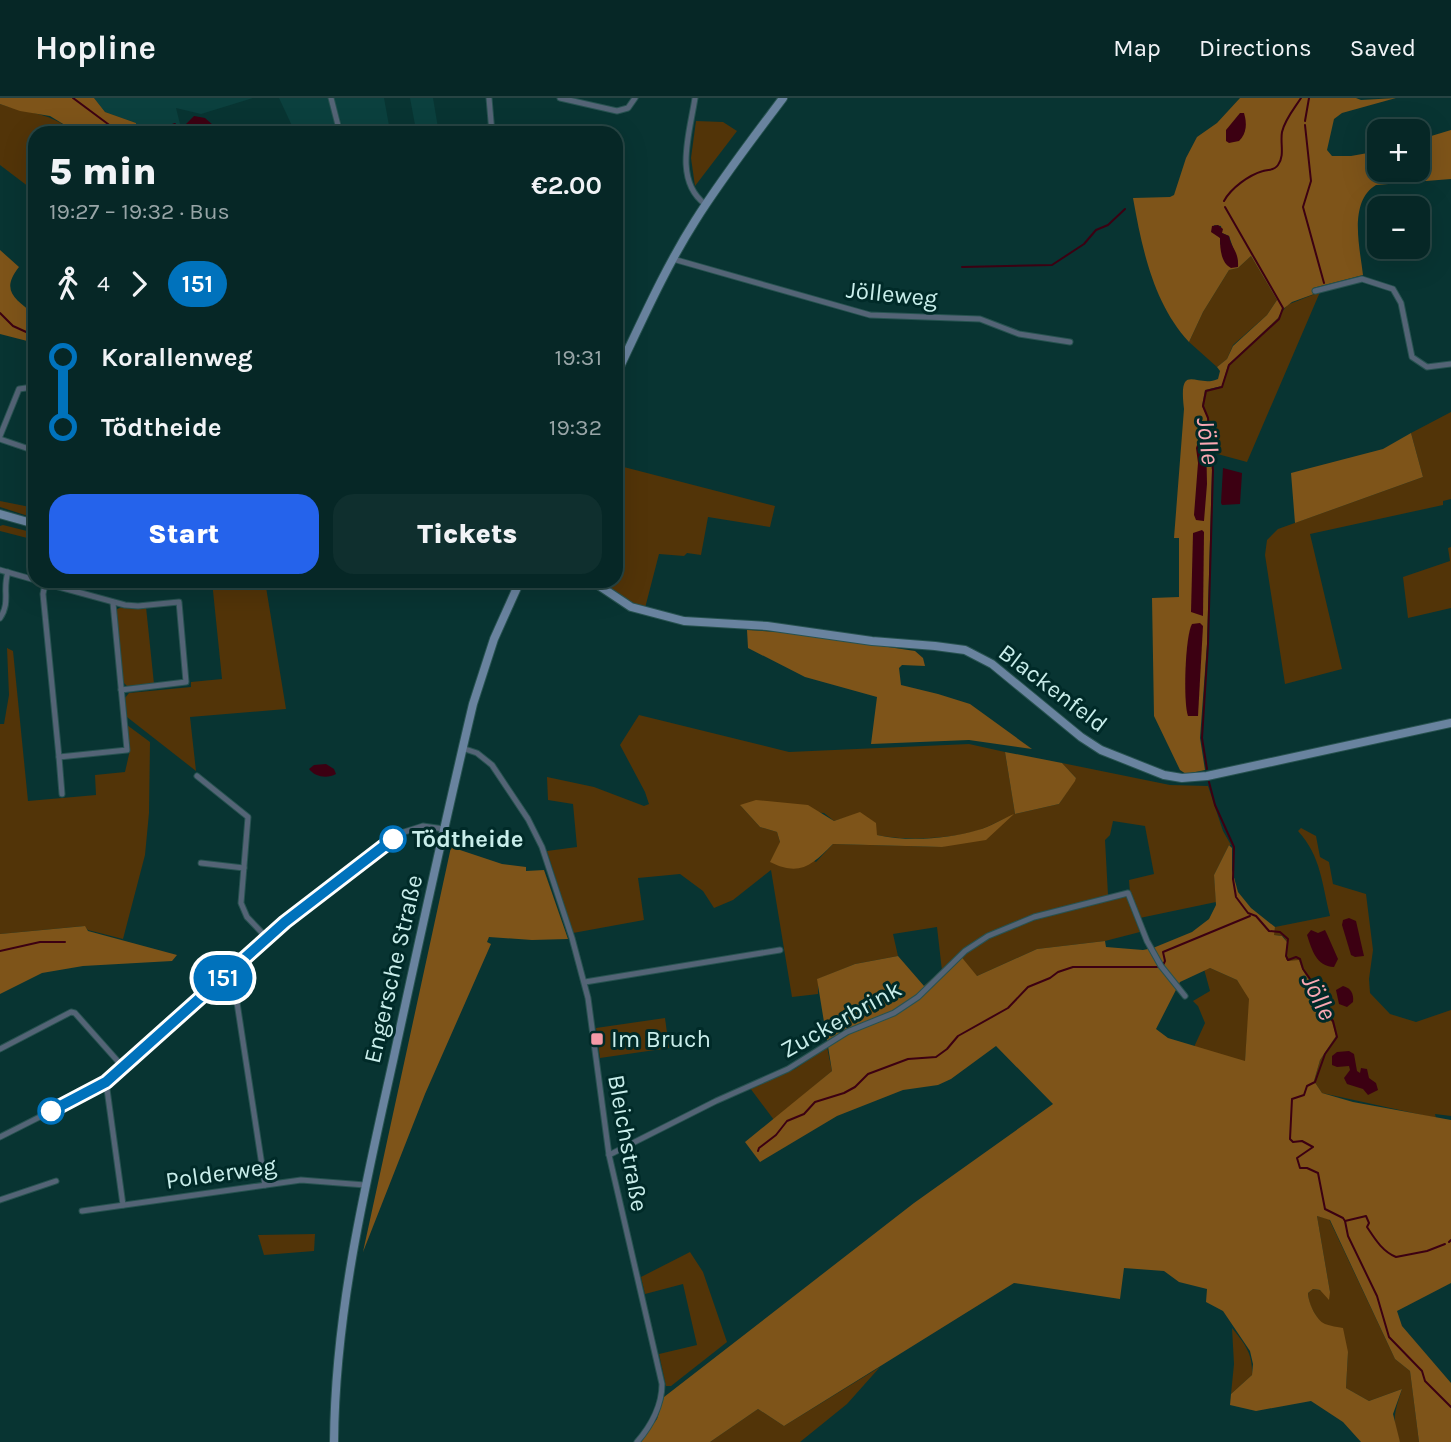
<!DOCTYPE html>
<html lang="en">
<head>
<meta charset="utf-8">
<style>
	body { margin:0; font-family:Karla,sans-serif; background:#0f2f2e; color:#f1f3f6; height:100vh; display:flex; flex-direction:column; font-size:26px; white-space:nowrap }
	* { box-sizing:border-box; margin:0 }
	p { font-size:23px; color:#98a5a7 }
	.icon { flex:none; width:38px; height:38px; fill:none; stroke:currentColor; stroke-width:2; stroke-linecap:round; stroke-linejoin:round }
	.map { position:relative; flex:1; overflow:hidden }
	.panel { position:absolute; left:28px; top:28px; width:595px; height:462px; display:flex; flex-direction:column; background:#062726; border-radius:21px; box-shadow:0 7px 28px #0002,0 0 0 2px #274443 }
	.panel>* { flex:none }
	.badge { padding:0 14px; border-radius:23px; font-size:24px; line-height:46px }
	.buttons { position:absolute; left:1367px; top:21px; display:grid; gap:14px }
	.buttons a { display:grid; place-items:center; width:63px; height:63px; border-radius:14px; background:#062726; box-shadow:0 7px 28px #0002,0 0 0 2px #274443; font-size:35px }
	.map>.badge { position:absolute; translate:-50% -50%; box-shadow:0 0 0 4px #fff }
	.legs { display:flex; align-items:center; gap:10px; height:77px; padding:0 21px; font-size:23px }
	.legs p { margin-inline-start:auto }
	.summary { display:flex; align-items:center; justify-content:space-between; height:119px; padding:0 21px }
	h1 { font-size:38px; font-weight:800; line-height:52px }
	.action { display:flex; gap:14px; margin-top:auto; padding:14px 21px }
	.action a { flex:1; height:80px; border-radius:21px; background:#2563eb; color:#fff; font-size:28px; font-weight:800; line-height:80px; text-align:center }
	.action a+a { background:#0f2f2e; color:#f1f3f6 }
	ul { padding:0 21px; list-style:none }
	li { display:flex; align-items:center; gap:24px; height:70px; font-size:26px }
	li i { display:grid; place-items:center; width:10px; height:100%; margin:0 9px; background:currentColor }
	li i::after { content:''; width:18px; height:18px; margin:-9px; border:5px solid; border-radius:50%; background:#062726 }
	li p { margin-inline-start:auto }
	li:first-child i { background:linear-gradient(#0000 50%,currentColor 0) }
	li:last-child i { background:linear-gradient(currentColor 50%,#0000 0) }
	header { display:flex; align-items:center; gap:42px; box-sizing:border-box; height:98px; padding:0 35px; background:#062726; border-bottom:2px solid #274443 }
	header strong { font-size:33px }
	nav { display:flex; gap:38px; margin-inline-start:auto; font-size:24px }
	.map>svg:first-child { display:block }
</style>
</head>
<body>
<header>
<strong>Hopline</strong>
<nav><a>Map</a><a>Directions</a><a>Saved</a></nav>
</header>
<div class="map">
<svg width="1451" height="1344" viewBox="0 0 1451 1344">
	<rect width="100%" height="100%" fill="#083432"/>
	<g fill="#0b403e">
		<polygon points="94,0 253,0 201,16 176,10 180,26 169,35 136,35 136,25 105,14"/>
		<polygon points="279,0 328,0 335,28 322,35 294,32"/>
		<polygon points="334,0 384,0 390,33 346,35 342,28"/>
		<polygon points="410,0 433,0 438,30 416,32"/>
	</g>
	<g fill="#523408" fill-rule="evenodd">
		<path d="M0,6C22,14 44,14 64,27L60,35H35V79L29,89L0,67Z"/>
		<polygon points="696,23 723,24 737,33 695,88 691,60"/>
		<polygon points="1251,158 1277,202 1267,217 1233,247 1227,261 1217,269 1189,244 1203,214 1229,172 1238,170"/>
		<polygon points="1320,194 1247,364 1210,354 1210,339 1202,308 1205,292 1219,290 1224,285 1224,277 1228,267 1278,220 1287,207"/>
		<polygon points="1451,314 1451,401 1443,403 1443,407 1310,436 1342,571 1285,586 1265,457 1267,442 1278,431 1423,379 1411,335"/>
		<polygon points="616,367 775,408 770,429 708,419 701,457 687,455 684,458 659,456 645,510 633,506 599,483 616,483"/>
		<polygon points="0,403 35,410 35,417 30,416 28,418 0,409"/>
		<polygon points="3,427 35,435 35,442 0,433 0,428"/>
		<polygon points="1451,449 1451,510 1408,520 1403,479 1450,463 1448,450"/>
		<polygon points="212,483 265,483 286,611 190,619 196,673 127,619 125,600 129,595 191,589 191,584 222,581"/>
		<polygon points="122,509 146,509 154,586 127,588 122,583 115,512"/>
		<polygon points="7,550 13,553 28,703 96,697 95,677 125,674 130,652 127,627 150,644 149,715 145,757 123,841 88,832 84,828 0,836 0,626 4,626 9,597"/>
		<path d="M639,617L789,654L969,646L1005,654L1015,716L1059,706L1076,680L1062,665L1170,687L1208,688L1223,733L1231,747H1229L1214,777L1216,804L1135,821L1140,834L1105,843L1037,851L977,878L942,873L937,829L893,836L898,858L855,866L818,881V896L792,899L771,772L733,802L714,810L703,793L680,776L638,780L644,822L573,835L547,753L577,749L573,706L548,702L547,679L594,689L644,708L649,706L645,694L620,647ZM741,708L824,715L834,723L860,715L869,722L877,737C905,743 955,741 982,731C992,727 1002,721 1012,718L942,749L833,746L816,764L780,744L777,734L760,729ZM1113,723L1145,728L1154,776L1129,782L1130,795L1108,797L1105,742L1110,737Z"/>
		<path d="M1301,730L1316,738L1320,759L1329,764L1333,786L1366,796L1373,852L1369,881L1370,895L1390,916L1416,924L1451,912V1018L1435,1016L1436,1020L1322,995L1314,983L1320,962L1336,938L1319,899L1320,894C1311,885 1303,876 1299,863H1288L1286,861L1287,844L1283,838L1273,837L1275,829L1330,818C1322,786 1321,758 1298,733Z"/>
		<polygon points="1210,870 1237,882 1250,900 1245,964 1194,949 1205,925 1198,908 1193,903 1210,893 1204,871"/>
		<polygon points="665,920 669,950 600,960 596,930"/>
		<polygon points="827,949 832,973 774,1022 750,990 795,971"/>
		<path d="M1317,1118L1329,1121L1395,1261L1410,1273L1419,1344H1400C1390,1323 1396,1311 1402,1291L1369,1303L1346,1290L1348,1254C1334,1238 1308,1217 1308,1195L1313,1191L1330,1194Z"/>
		<polygon points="315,1136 314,1153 264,1157 258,1137"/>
		<polygon points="690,1154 703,1174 727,1244 671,1288 666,1288 659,1256 697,1247 683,1186 645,1196 641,1179"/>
		<path d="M1232,1230C1245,1246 1253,1256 1252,1277L1231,1296L1234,1266Z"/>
		<polygon points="880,1269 847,1306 800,1344 710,1344 758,1311 784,1328"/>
	</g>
	<g fill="#7e5419" fill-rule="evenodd">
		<polygon points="0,0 94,0 105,14 136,25 136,35 78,35 50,18 20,13 0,6"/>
		<path d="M1240,0H1356L1361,2L1396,0L1342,15L1334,21L1327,52L1332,58H1351L1379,53V72H1418V42L1451,32V81L1376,87C1348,104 1360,150 1363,177L1313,190L1314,196L1292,204L1283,211L1278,220L1228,267L1222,288L1205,292L1202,308L1208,320L1206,326L1210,339L1212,372L1207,546L1200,640L1205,672L1186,676L1180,672L1154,618L1152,500L1179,499V440H1174L1184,311C1178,262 1197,291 1218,281L1220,273L1217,269L1227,261L1233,248L1267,217L1277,202L1251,158L1238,170L1229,172L1203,214L1189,244C1153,205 1142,150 1133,100L1170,99L1174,97L1186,60L1197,39L1217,25ZM1214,127L1221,128L1222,135L1229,138L1238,164L1220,146V140Z"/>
		<path d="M0,152L19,169C0,193 15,201 35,217V245L0,236Z"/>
		<polygon points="1411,335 1423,379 1295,425 1291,375 1383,351"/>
		<polygon points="747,532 794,535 915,553 923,560 925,568 902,567 899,570 901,587 938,596 970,606 1032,651 969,642 871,646 877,599 805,579 748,550"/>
		<polygon points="1005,654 1062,665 1076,680 1075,683 1059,706 1015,716"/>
		<path d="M756,702L808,707L834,723L860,714L876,725L877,737C908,744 948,741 978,732C990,729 1002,721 1014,716L986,742L942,749L833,746C812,767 800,779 770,764L780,744L777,734L760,729L740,707Z"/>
		<path d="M1229,747L1232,750V772L1238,794L1251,810L1275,829L1274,837L1282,838L1287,844L1286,861L1288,863L1299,862C1303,876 1311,885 1321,894L1319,899L1328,911L1326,918L1332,924L1336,938L1320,962L1314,983L1322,995L1353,1004L1451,1022V1185L1397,1213L1402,1228L1451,1285V1344H1419L1410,1273L1395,1261L1330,1122L1317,1118L1330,1194L1329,1202L1320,1192L1313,1191L1308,1195C1308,1204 1316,1222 1325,1226C1330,1228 1338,1229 1343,1230L1348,1254L1346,1290L1369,1303L1402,1291L1393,1316L1400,1344H1361L1343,1324L1311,1303L1256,1313L1230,1307L1231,1296L1252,1277L1253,1266L1250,1253L1223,1213L1206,1204L1207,1191L1179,1184L1164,1173L1124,1170L1120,1201L1014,1185L784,1328L758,1311L710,1344H640L657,1321L664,1299L914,1105L1053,1006L996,948L951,981L938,987L903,992L837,1018L760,1064L745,1044L832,973L817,881L855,866L898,858L924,888L959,856L977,878L1037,851L1105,843L1106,849L1143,852L1153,850L1192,834L1209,821L1216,807L1214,777ZM1210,870L1237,882L1249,901L1245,963L1168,940L1156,931L1180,884Z"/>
		<polygon points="451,749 502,766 526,769 526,773 544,772 568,841 532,842 489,839 487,844 491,846 425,996 363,1154"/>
		<polygon points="85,828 88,833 177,857 172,863 83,868 42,875 0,896 0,836"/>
	</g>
	<g fill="#3c0012">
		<path d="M1240,15H1244C1247,25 1247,35 1239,43L1229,45L1226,43V32Z"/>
		<polygon points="194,18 205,20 222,35 185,33 186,26"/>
		<path d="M1218,127L1223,131L1222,135L1229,138C1231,150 1239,153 1238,169L1231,170C1221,165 1220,151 1220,140L1211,134L1212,128Z"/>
		<polygon points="1200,338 1206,338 1207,386 1204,423 1196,422 1194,417 1198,365 1196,350"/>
		<polygon points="1223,370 1242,375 1240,406 1222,407 1221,405"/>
		<polygon points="1202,432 1204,434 1203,518 1191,514 1193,435"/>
		<path d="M1200,525L1203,528L1198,618H1188C1183,605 1185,538 1192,526Z"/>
		<path d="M326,666L334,671L336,676C327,681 315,679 309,671L314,667Z"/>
		<polygon points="1349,820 1356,823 1364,858 1355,859 1351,857 1342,827 1343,822"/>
		<path d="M1311,832L1318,835L1325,832L1327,836L1338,861L1334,869C1316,868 1312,852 1307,837Z"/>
		<path d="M1343,888C1351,890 1354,896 1353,904L1347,909L1339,906L1336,892Z"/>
		<polygon points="1349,953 1354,956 1357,973 1360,975 1361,970 1367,971 1369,980 1376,985 1378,992 1368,997 1363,991 1347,986 1344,980 1350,972 1349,968 1337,969 1332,967 1332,958 1337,954"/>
	</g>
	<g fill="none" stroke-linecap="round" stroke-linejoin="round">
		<g stroke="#3c0012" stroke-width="2">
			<polyline points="73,0 112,29 154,34 175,26"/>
			<polyline points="1305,23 1309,0"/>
			<polyline points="1305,27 1311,83 1303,109 1324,185"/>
			<path d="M1224,103C1231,90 1249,77 1263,73C1269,71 1274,73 1278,67C1285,58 1280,45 1282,34C1285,21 1294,11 1301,0"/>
			<polyline points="962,169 1052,167 1084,146 1096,132 1108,127 1125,111"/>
			<polyline points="0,215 13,228 35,238"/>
			<polyline points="1207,671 1202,640 1208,546 1213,372 1208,320 1203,308 1206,293 1222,289 1229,267 1279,221 1283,210 1225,109"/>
			<polyline points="1209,684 1215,707 1234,749 1233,781 1236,799 1248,815 1256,818 1269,833 1280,834 1288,841 1286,858 1288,862 1296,859 1300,861 1303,871 1315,888 1320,889 1321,898 1329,909 1328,917 1333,923 1337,939 1325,956 1315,984 1307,988 1304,997 1292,1001 1290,1041 1293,1044 1302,1043 1313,1049 1297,1060 1300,1070 1307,1070 1318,1075 1325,1111 1343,1120 1345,1123 1348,1138 1377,1198 1389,1239 1422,1273 1425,1283 1451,1309"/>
			<polyline points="0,853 40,844 65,844"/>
			<polyline points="1163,867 1165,863 1163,854 1250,818"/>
			<polyline points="758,1053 759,1050 776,1037 787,1023 804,1016 815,1004 844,995 855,989 868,976 908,961 936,959 947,951 958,938 1008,910 1028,889 1050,880 1058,874 1073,869 1157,869"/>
			<path d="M1345,1123L1366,1118L1369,1125L1367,1129C1375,1141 1382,1153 1396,1159L1427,1153L1445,1146"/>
			<polyline points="1449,1144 1451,1142"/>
		</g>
		<defs>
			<g id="street">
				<polyline points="331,0 340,35"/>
				<polyline points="489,0 492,35"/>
				<polyline points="560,0 617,13 628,10 635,0"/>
				<path d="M695,0C690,34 673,82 705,106"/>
				<polyline points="297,34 302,35"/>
				<polyline points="412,35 492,29"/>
				<polyline points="673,161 870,217 980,221 1019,236 1070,244"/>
				<polyline points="1315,193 1362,181 1393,191 1401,205 1412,259 1427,269 1451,266"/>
				<polyline points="0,338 19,291 26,290"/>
				<polyline points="0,341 35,353"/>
				<polyline points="0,472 35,482"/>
				<polyline points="37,483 125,507 138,508 179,504 186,584 121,592"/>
				<polyline points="45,486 43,496 59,659 127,652 113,505"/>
				<path d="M0,520C11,504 2,492 8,474"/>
				<path d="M462,650L477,655L492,667L528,721L542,749L572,840L588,900L609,1057L662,1286C662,1307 651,1328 637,1344"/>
				<polyline points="59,659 62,696"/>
				<polyline points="197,678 248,719 241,805 247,819 267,840"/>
				<polyline points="201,765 244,770"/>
				<polyline points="232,872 265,1087"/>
				<polyline points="585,884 780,852"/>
				<polyline points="0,951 71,914 75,915 123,969"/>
				<polyline points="106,984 123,1107"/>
				<polyline points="0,1039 101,988 285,824 401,735 423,728 444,731"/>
				<polyline points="609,1057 716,1003 788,971 847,934 894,915 918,899 965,853 988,838 1034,819 1128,795 1147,843 1161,868 1185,898"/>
				<polyline points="0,1102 56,1083"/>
				<polyline points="82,1113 301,1082 365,1087"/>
			</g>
			<g id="secondary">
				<path d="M616,277C641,225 664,172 695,123C722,80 753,40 783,0"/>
				<polyline points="0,416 35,426"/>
				<polyline points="592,483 631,509 684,523 767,528 872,543 935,548 965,552 992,566 1081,639 1101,652 1164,677 1182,680 1207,678 1451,625"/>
				<path d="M334,1344C335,1214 365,1089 393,963C419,843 445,724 473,606L494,541L520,483"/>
			</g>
		</defs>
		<use href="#street" stroke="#275250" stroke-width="7"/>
		<use href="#secondary" stroke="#275250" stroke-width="10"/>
		<use href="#street" stroke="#546476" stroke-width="5"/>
		<use href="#secondary" stroke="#69839f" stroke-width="8"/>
	</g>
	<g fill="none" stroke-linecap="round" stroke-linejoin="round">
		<defs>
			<polyline id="line-1" points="51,1013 106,984 285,824 393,741"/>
		</defs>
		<use href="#line-1" stroke="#fff" stroke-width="16"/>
		<use href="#line-1" stroke="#0072bc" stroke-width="10"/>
	</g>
	<g fill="#fff" stroke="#0072bc" stroke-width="3.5">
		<circle cx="393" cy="741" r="12"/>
		<circle cx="51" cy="1013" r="12"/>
	</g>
	<rect fill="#f49aa7" stroke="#002a28" stroke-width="2.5" x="590" y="934" width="14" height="14" rx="3.5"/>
	<g text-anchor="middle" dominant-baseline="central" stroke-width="6" stroke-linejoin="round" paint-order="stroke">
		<g font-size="24" fill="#c9eeeb" stroke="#002a28">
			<text transform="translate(892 196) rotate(6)">Jölleweg</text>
			<text transform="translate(1053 590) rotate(37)">Blackenfeld</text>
			<text transform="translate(393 871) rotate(-77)">Engersche Straße</text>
			<text transform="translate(841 921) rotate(-29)">Zuckerbrink</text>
			<text transform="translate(628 1045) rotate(80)">Bleichstraße</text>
			<text transform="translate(221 1075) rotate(-8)">Polderweg</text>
		</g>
		<g font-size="24" font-weight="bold" fill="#c9eeeb" stroke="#002a28" text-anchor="start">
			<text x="412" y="741">Tödtheide</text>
		</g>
		<g font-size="24" fill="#c9eeeb" stroke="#002a28" text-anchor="start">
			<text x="611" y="941">Im Bruch</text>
		</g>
		<g font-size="26" font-style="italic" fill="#f9a8b3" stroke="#002a28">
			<text transform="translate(1208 343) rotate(83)">Jölle</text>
			<text transform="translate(1319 899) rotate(64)">Jölle</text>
		</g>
	</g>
</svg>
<div class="buttons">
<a>+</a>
<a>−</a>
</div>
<b class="badge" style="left:223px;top:880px;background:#0072bc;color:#fff">151</b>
<section class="panel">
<div class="summary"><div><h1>5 min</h1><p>19:27 – 19:32 · Bus</p></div><b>€2.00</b></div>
<div class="legs"><svg class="icon" aria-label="walk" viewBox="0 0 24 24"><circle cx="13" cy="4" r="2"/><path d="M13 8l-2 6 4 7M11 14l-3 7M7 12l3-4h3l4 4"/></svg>4<svg class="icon" aria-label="forward" viewBox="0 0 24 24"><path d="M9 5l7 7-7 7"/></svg><b class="badge" style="background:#0072bc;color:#fff">151</b></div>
<ul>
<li><i style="color:#0072bc"></i><b>Korallenweg</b><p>19:31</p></li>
<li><i style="color:#0072bc"></i><b>Tödtheide</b><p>19:32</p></li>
</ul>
<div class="action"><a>Start</a><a>Tickets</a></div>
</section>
</div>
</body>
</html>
